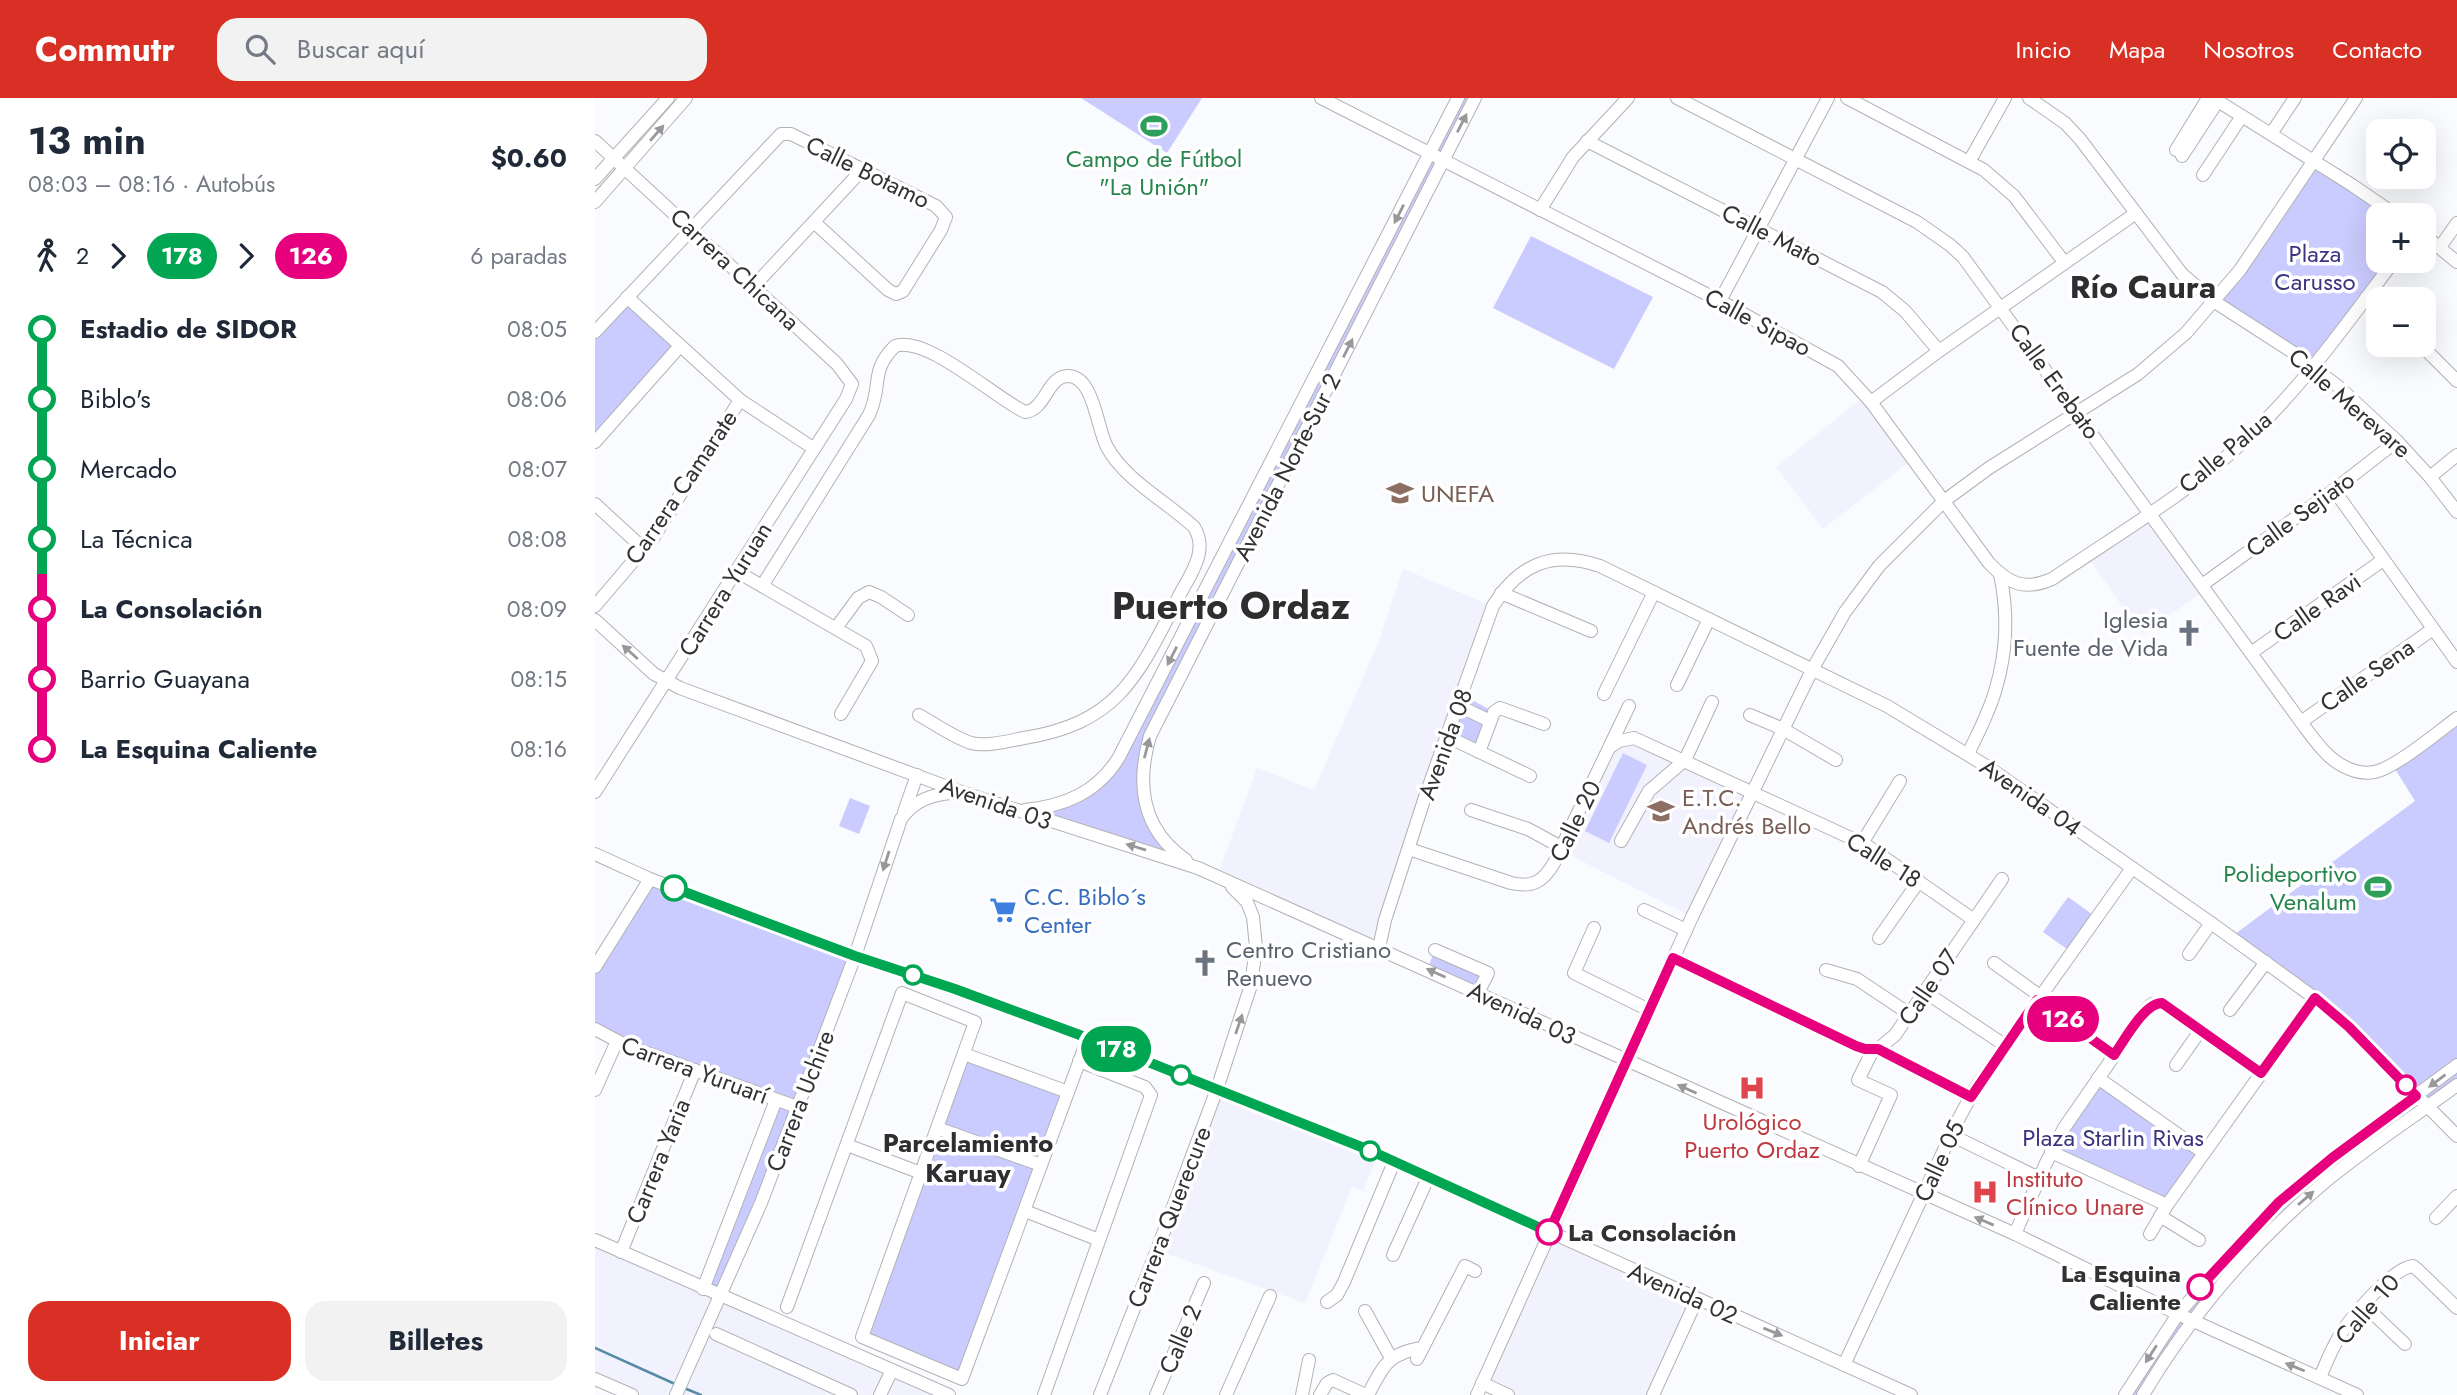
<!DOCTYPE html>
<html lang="es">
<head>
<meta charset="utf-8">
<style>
	body { margin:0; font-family:Jost,sans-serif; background:#f2f2f3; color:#1f2937; height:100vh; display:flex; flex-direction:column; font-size:26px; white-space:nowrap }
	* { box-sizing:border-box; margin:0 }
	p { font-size:23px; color:#747a83 }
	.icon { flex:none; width:38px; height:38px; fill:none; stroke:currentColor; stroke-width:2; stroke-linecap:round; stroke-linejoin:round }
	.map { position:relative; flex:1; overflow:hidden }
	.details { display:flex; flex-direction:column; background:#fff; width:595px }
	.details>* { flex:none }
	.badge { padding:0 14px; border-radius:23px; font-size:24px; line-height:46px }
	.buttons { position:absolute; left:1771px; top:21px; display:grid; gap:14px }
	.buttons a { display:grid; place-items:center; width:70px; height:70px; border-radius:14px; background:#fff; box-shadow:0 7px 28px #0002; font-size:35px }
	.map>.badge { position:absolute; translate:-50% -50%; box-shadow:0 0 0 4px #fff }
	.legs { display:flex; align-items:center; gap:10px; height:77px; padding:0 28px; font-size:23px }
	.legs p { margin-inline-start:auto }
	.head { display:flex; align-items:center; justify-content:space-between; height:119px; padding:0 28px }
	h1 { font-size:38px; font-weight:700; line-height:52px }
	.action { display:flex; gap:14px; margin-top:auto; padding:14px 28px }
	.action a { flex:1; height:80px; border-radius:21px; background:#d93025; color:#fff; font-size:28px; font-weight:700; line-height:80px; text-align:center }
	.action a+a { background:#f2f2f3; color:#1f2937 }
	ul { padding:0 28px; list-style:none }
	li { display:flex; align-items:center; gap:24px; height:70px; font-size:26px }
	li i { display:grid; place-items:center; width:10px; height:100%; margin:0 9px; background:currentColor }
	li i::after { content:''; width:18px; height:18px; margin:-9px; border:5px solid; border-radius:50%; background:#fff }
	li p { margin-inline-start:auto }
	li:first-child i { background:linear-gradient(#0000 50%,currentColor 0) }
	li:last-child i { background:linear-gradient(currentColor 50%,#0000 0) }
	header { display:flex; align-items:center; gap:42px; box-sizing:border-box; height:98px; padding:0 35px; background:#d93025; color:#fff }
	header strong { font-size:33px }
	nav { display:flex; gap:38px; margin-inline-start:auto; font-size:24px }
	.search { width:490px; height:63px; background:#f2f2f3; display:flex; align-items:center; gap:18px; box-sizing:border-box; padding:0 24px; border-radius:21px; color:#747a83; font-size:26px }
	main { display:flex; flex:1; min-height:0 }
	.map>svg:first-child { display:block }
</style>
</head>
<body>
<header>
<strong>Commutr</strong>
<div class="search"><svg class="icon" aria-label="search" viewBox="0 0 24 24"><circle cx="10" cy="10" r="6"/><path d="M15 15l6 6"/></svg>Buscar aquí</div>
<nav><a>Inicio</a><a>Mapa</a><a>Nosotros</a><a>Contacto</a></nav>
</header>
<main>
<section class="details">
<div class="head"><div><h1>13 min</h1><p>08:03 – 08:16 · Autobús</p></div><b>$0.60</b></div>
<div class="legs"><svg class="icon" aria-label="walk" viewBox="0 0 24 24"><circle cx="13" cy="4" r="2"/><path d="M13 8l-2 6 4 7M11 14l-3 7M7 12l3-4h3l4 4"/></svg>2<svg class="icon" aria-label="forward" viewBox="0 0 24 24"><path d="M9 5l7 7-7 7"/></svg><b class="badge" style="background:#00a651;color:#fff">178</b><svg class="icon" aria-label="forward" viewBox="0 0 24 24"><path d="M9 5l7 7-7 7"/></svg><b class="badge" style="background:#e6007e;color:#fff">126</b><p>6 paradas</p></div>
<ul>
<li><i style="color:#00a651"></i><b>Estadio de SIDOR</b><p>08:05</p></li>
<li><i style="color:#00a651"></i><span>Biblo's</span><p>08:06</p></li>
<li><i style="color:#00a651"></i><span>Mercado</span><p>08:07</p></li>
<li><i style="color:#00a651"></i><span>La Técnica</span><p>08:08</p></li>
<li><i style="color:#e6007e"></i><b>La Consolación</b><p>08:09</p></li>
<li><i style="color:#e6007e"></i><span>Barrio Guayana</span><p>08:15</p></li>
<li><i style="color:#e6007e"></i><b>La Esquina Caliente</b><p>08:16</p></li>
</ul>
<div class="action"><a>Iniciar</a><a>Billetes</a></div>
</section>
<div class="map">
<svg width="1862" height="1297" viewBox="0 0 1862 1297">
	<rect width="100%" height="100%" fill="#fafbff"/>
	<g fill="#f1f2fe">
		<polygon points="1271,297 1318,361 1228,431 1181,369"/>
		<polygon points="1554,414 1610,492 1547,536 1491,457"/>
		<polygon points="808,471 898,508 784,850 622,779 662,670 719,692 784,543"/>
		<polygon points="1030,641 1157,693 1097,819 965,752 1015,649"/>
		<polygon points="622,991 783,1057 768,1093 757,1089 710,1205 562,1152"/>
		<polygon points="954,1134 1102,1201 1058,1297 913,1297 887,1285"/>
		<polygon points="0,1142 354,1297 37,1297 0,1281"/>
	</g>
	<g fill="#cacbfe">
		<polygon points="486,0 607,0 572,55"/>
		<polygon points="863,0 880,0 555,638 551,707 585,758 477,730 444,711 511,678"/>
		<polygon points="1719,64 1801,117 1783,117 1783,163 1799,163 1718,268 1620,204"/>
		<polygon points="936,138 1058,199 1019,271 898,210"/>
		<polygon points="32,199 85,248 0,344 0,234"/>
		<polygon points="868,597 899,614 884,654 853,639"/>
		<polygon points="1862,620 1862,987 1673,1135 1548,1297 1530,1297 1548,1268 1670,1120 1821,998 1782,957 1636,839 1820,703 1797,666"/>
		<polygon points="1028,655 1052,667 1014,745 990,733"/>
		<polygon points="255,700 275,708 264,736 244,728"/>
		<polygon points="55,781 259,857 126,1198 108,1191 181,1002 0,931 0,869"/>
		<polygon points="1473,799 1501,819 1476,854 1448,834"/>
		<polygon points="840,852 893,875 883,895 832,872"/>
		<polygon points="369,956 473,994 367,1281 267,1239"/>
		<polygon points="1503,980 1609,1055 1572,1107 1456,1054"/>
	</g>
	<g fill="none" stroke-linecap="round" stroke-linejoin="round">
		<g stroke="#568ba5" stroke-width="2.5">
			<polyline points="0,1250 80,1286"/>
			<polyline points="89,1290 106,1297"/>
		</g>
		<defs>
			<g id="minor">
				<path d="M726,0L1125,203L1243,268L1276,304L1394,465C1414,486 1429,493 1457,481C1520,438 1593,395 1648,344C1706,291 1752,225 1799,163"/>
				<path d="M1082,0L1322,124L1355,147L1368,159L1706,624C1715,636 1723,648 1734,658C1746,669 1763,677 1779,674C1799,671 1844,633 1862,620"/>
				<polyline points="1252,0 1389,72 1419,98 1469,164"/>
				<polyline points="1434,0 1470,25 1485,41 1587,176 1620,204 1699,255 1744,289 1802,343 1835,379 1862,414"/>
				<polyline points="1618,0 1757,87 1801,117"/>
				<polyline points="1676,36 1700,0"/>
				<polyline points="0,43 242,266 257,286 251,301 0,694"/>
				<polyline points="992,43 1287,194 1310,213 1344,253"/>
				<polyline points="1581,52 1613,0"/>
				<polyline points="1587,58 1623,3"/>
				<polyline points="1375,62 1410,0"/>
				<polyline points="1608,77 1647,18"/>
				<polyline points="0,81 73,0"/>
				<polyline points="0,104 91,0"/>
				<polyline points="945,112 978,59 1033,0"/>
				<polyline points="1829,137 1862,164"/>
				<polyline points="1845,149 1862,125"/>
				<polyline points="159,188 267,72"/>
				<polyline points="32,199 145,302 218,350"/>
				<polyline points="1771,200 1783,210"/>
				<polyline points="1125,203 1233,0"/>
				<polyline points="0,234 186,36 196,36 341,108 351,119 346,132 308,193 301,196 293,192 219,124"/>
				<polyline points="1826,247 1862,283"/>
				<polyline points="1276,304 1344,253 1541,115"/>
				<polyline points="0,344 85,248"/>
				<polyline points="1835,379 1862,357"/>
				<polyline points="1739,392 1862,564"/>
				<polyline points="0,406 49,451"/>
				<polyline points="141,473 271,548 277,563 246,616"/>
				<polyline points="1607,487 1739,392 1802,343"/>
				<path d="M167,488L274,317C288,287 274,274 300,248C332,237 400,300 430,314C451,312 452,278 473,278C499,278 502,331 512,349C529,381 572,404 599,429C615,454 593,479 582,502C542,580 522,625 429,640C413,643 391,649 376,645C358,639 340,626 324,617"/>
				<polyline points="906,495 996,533"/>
				<polyline points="0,508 58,440 145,302"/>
				<polyline points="0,522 59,576 85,590 369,695 603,770 1420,1136 1583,1216 1762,1297"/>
				<polyline points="241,530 263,500 274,494 286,499 313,517"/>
				<polyline points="1656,555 1788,462"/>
				<polyline points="1082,587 1114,521"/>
				<polyline points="1009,596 1059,494"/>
				<polyline points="864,608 895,623"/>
				<polyline points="1155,617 1188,631 1241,662"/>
				<polyline points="1706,624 1838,531"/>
				<polyline points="853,639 935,678"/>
				<polyline points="1015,649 1024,643 1039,640 1271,747 1379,822"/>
				<polyline points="884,654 899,614 905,610 949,626"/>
				<path d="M1373,656C1383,635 1395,613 1401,590C1412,553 1413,514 1405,476"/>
				<path d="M430,712C470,708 503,694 524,659L863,0"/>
				<polyline points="876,712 933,731 966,749"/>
				<polyline points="309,714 322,677"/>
				<polyline points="1026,743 1054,693 1090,662 1117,604"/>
				<polyline points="1267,745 1305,683"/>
				<path d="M814,751L916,785C937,790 948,784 959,765L1034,608"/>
				<polyline points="0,756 55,781 260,858 360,891 493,940 774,1052 1316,1297"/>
				<path d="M591,762C547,732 541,686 555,638L880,0"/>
				<polyline points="1049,812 1091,832"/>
				<polyline points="999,830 979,875 1054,912"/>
				<polyline points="1284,840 1324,783"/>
				<path d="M784,850L790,822L830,699L898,508C924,466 957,452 1005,468L1292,608L1393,669L1616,825L1728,906L1754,929L1862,1038"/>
				<polyline points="840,852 893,875 883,895"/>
				<polyline points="1594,856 1616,825"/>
				<polyline points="1078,860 1261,948 1270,951 1283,951 1300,937 1407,781"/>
				<polyline points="1399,865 1445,898"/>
				<polyline points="0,869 55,781"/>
				<polyline points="1231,872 1262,881 1316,917"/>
				<polyline points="1330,894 1411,948"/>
				<polyline points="1442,902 1519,957"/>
				<polyline points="1635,912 1671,864"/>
				<polyline points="0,931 30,947 202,1009"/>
				<polyline points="1283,951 1376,999"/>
				<polyline points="369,956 473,994"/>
				<polyline points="1581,967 1605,933"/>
				<polyline points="1503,980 1609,1055"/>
				<polyline points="0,992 22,943"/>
				<polyline points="342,1030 446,1067"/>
				<polyline points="1356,1037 1444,1080"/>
				<polyline points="252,1047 326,1075"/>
				<polyline points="1456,1054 1572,1107"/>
				<polyline points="1264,1068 1296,997 1263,982 1278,952"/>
				<polyline points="430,1113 504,1142"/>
				<polyline points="1565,1118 1604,1142"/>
				<polyline points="1841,1120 1862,1098"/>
				<polyline points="1420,1136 1451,1065 1469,1030 1550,913 1557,906 1567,905 1666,975"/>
				<polyline points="1555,1136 1572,1107 1720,900"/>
				<polyline points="0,1142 354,1297"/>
				<polyline points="26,1154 100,972"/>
				<polyline points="798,1157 833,1080"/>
				<polyline points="108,1191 181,1002"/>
				<polyline points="732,1204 742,1197 749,1184 799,1064"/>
				<polyline points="1770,1208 1810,1246"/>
				<polyline points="192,1209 307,895 380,924 267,1239 367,1281 493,940"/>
				<polyline points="770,1213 796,1260"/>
				<polyline points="121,1236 256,1297"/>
				<polyline points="822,1261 870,1168 880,1173"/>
				<polyline points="1249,1267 1362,1024 1379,992 1537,770"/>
				<path d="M1725,1279C1731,1266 1736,1252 1744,1239C1754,1221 1797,1170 1818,1168L1823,1172L1862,1210"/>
				<polyline points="0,1281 37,1297"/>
				<polyline points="887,1285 913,1297"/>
				<path d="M81,1297L166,1105L260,858L306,721C319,702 339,695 362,695"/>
				<polyline points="285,1297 297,1272"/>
				<polyline points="449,1297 556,997 550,989 484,963"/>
				<polyline points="505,1297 562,1152 622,991 656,887 661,849 658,819 652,804 637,789"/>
				<polyline points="561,1297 609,1185"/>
				<polyline points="631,1297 675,1198"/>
				<polyline points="707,1297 714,1262"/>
				<polyline points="725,1297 732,1285 738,1282 771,1297"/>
				<path d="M773,1297C788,1268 793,1255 827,1250"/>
				<polyline points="882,1297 1097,819 1218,570 1250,514 1284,468 1349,403 1394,370 1543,276 1591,235 1645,172 1761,0"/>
				<polyline points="1058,1297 1102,1201"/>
				<polyline points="1530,1297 1583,1216 1639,1152 1684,1104 1737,1060 1862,967"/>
				<path d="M1548,1297C1595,1218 1654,1149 1724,1089C1767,1052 1816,1021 1862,987"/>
			</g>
		</defs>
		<use href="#minor" stroke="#b1b2b6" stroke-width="14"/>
		<use href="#minor" stroke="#fff" stroke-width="12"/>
	</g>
	<defs><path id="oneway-solid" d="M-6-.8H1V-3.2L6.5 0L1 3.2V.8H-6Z" transform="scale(1.75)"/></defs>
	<g fill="#98989a">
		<use href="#oneway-solid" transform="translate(867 25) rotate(-63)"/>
		<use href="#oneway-solid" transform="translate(62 35) rotate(-49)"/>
		<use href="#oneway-solid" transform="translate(804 116) rotate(117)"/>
		<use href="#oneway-solid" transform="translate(753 250) rotate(-63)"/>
		<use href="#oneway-solid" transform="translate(35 554) rotate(-138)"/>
		<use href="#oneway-solid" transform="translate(577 558) rotate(117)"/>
		<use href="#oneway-solid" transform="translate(552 650) rotate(-75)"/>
		<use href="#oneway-solid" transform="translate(541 749) rotate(-163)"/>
		<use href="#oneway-solid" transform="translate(291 763) rotate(108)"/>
		<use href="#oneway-solid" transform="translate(841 875) rotate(-156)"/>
		<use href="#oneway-solid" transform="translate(644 926) rotate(-71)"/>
		<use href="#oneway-solid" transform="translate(1842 983) rotate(143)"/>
		<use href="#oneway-solid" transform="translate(1092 991) rotate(-156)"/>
		<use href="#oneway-solid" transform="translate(1711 1100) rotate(-41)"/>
		<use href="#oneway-solid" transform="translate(1389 1123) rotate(-157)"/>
		<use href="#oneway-solid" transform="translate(1178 1234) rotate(22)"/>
		<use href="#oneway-solid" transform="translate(1556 1256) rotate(123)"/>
		<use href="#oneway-solid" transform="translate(1700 1269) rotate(-158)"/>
	</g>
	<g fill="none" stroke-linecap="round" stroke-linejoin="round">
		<defs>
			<polyline id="line-1" points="79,790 260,858 360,891 493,940 774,1052 954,1134"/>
			<path id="line-2" d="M954,1134L1078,860L1261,948L1270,951H1283L1376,999L1442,902L1519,957C1529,943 1549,905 1567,905L1666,975L1720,900L1754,929L1821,998L1737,1060L1684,1104L1605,1189"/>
		</defs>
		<use href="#line-1" stroke="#fff" stroke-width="16"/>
		<use href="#line-2" stroke="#fff" stroke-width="16"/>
		<use href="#line-1" stroke="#00a651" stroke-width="10"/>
		<use href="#line-2" stroke="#e6007e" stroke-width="10"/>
	</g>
	<defs>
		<symbol id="stadium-bare" viewBox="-9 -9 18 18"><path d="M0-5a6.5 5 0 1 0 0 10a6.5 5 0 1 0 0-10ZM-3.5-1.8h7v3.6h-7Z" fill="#2e9e5b" stroke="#fff" stroke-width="2.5" paint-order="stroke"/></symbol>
		<symbol id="university-bare" viewBox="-9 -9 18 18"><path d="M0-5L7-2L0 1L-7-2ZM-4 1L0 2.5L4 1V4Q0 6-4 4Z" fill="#8d6e63" stroke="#fff" stroke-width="2.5" paint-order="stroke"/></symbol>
		<symbol id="church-bare" viewBox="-9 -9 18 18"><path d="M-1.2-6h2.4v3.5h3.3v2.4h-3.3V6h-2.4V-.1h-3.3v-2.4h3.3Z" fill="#6b7280" stroke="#fff" stroke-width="2.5" paint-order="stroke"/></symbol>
		<symbol id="supermarket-bare" viewBox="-9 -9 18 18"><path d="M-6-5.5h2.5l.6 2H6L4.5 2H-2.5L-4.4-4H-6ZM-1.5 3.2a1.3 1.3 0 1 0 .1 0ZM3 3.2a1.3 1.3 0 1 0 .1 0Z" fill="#3f7fe0" stroke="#fff" stroke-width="2.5" paint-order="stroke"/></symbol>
		<symbol id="hospital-bare" viewBox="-9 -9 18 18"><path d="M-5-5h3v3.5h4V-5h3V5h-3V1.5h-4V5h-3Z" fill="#e0444e" stroke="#fff" stroke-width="2.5" paint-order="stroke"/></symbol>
	</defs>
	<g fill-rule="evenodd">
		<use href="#stadium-bare" x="540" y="9" width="38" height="38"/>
		<use href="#university-bare" x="786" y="376" width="38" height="38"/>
		<use href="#church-bare" x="1575" y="516" width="38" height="38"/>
		<use href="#university-bare" x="1047" y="694" width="38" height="38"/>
		<use href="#stadium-bare" x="1764" y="770" width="38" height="38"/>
		<use href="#supermarket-bare" x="389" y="793" width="38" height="38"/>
		<use href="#church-bare" x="591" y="846" width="38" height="38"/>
		<use href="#hospital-bare" x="1138" y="971" width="38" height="38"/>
		<use href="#hospital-bare" x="1371" y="1075" width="38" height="38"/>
	</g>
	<g fill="#fff" stroke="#00a651" stroke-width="3.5">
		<circle cx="79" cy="790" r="12"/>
		<circle cx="318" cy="877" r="9"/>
		<circle cx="586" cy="977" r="9"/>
		<circle cx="775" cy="1053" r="9"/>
	</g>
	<g fill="#fff" stroke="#e6007e" stroke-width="3.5">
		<circle cx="1811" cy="987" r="9"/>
		<circle cx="954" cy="1134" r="12"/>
		<circle cx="1605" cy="1189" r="12"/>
	</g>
	<g text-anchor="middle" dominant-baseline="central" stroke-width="7" stroke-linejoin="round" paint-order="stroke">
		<g font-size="24" fill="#27864d" stroke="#fff">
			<text x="559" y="60">Campo de Fútbol<tspan x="559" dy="28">"La Unión"</tspan></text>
			<text x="1762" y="775" text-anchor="end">Polideportivo<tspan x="1762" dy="28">Venalum</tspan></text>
		</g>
		<g font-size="24" fill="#323234" stroke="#fff">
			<text transform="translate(273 74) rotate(26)">Calle Botamo</text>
			<text transform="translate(1177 137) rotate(27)">Calle Mato</text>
			<text transform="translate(140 171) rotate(43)">Carrera Chicana</text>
			<text transform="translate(1163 224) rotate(28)">Calle Sipao</text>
			<text transform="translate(1460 283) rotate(54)">Calle Erebato</text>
			<text transform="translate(1755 305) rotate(41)">Calle Merevare</text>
			<text transform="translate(1630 354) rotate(-40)">Calle Palua</text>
			<text transform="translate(692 369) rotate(-63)">Avenida Norte-Sur 2</text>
			<text transform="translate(86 389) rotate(-56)">Carrera Camarate</text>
			<text transform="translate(1705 416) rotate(-36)">Calle Sejiato</text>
			<text transform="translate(130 491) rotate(-58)">Carrera Yuruan</text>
			<text transform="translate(1722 509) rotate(-35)">Calle Ravi</text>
			<text transform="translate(1772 577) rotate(-35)">Calle Sena</text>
			<text transform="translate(850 646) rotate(-70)">Avenida 08</text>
			<text transform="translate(1436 699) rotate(35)">Avenida 04</text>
			<text transform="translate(401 705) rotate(19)">Avenida 03</text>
			<text transform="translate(980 723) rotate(-64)">Calle 20</text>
			<text transform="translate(1289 762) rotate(32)">Calle 18</text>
			<text transform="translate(1333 889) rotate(-56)">Calle 07</text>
			<text transform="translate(927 915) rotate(25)">Avenida 03</text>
			<text transform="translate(100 972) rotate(20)">Carrera Yuruarí</text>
			<text transform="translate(205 1003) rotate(-69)">Carrera Uchire</text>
			<text transform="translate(63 1063) rotate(-68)">Carrera Yaria</text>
			<text transform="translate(1344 1063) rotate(-65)">Calle 05</text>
			<text transform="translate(574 1119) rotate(-69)">Carrera Querecure</text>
			<text transform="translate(1088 1195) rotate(24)">Avenida 02</text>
			<text transform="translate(1772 1211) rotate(-49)">Calle 10</text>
			<text transform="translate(585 1241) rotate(-67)">Calle 2</text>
		</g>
		<g font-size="24" fill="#3b337e" stroke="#fff">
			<text x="1720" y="155">Plaza<tspan x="1720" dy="28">Carusso</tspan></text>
			<text x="1518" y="1039">Plaza Starlin Rivas</text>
		</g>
		<g font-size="24" fill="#785e54" stroke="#fff" text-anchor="start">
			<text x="826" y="395">UNEFA</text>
			<text x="1087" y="699">E.T.C.<tspan x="1087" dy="28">Andrés Bello</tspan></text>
		</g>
		<g font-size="24" fill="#5b616d" stroke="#fff" text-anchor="end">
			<text x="1573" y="521">Iglesia<tspan x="1573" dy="28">Fuente de Vida</tspan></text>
			<text x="631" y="851" text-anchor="start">Centro Cristiano<tspan x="631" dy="28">Renuevo</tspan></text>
		</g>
		<g font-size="24" fill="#366cbe" stroke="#fff" text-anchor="start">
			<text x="429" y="798">C.C. Biblo´s<tspan x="429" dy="28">Center</tspan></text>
		</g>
		<g font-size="24" fill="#be3a42" stroke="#fff">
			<text x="1157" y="1023">Urológico<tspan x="1157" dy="28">Puerto Ordaz</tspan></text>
			<text x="1411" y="1080" text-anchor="start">Instituto<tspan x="1411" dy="28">Clínico Unare</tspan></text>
		</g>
		<g font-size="24" font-weight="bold" fill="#323234" stroke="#fff" text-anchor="start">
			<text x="973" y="1134">La Consolación</text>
			<text x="1586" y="1175" text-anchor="end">La Esquina<tspan x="1586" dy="28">Caliente</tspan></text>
		</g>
		<g font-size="26" font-weight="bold" fill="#2e2e31" stroke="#fff">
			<text x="373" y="1045">Parcelamiento<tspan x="373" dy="30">Karuay</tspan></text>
		</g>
		<g font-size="32" font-weight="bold" fill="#2e2e31" stroke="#fff">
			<text x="1548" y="189">Río Caura</text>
		</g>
		<g font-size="38" font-weight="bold" fill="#2e2e31" stroke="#fff">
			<text x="636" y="507">Puerto Ordaz</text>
		</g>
	</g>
</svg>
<div class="buttons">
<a><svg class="icon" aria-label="locate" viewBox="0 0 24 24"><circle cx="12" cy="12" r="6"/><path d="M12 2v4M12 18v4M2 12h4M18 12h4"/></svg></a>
<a>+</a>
<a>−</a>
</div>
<b class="badge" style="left:521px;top:951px;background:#00a651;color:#fff">178</b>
<b class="badge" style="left:1468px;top:921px;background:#e6007e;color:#fff">126</b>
</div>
</main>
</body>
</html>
